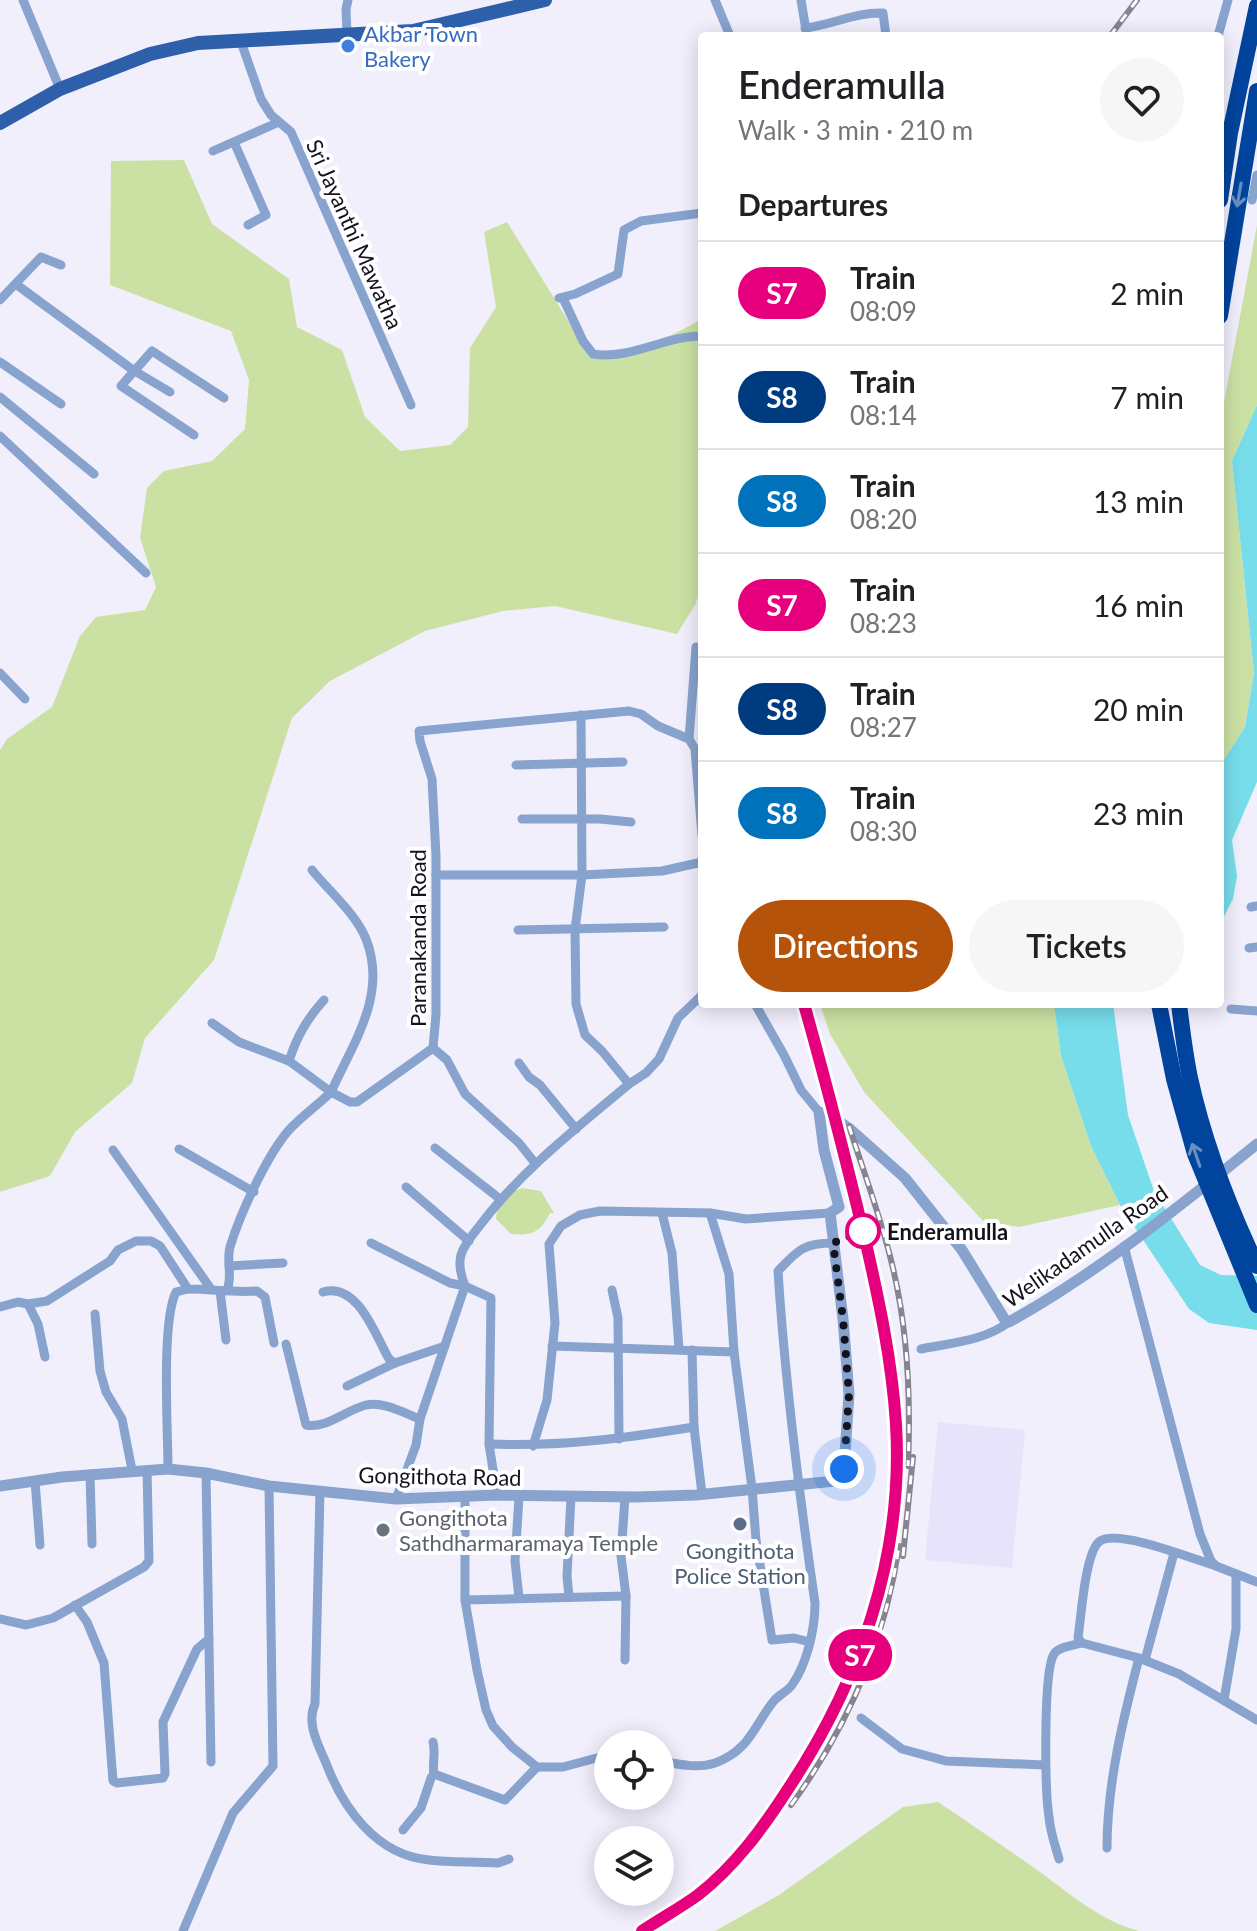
<!DOCTYPE html>
<html lang="en">
<head>
<meta charset="utf-8">
<style>
	body { margin:0; font-family:Lato,sans-serif; background:#f6f6f6; color:#202124; height:100vh; display:flex; flex-direction:column; font-size:30px; white-space:nowrap }
	* { box-sizing:border-box; margin:0 }
	p { font-size:26px; color:#757577 }
	.icon { flex:none; width:44px; height:44px; fill:none; stroke:currentColor; stroke-width:2; stroke-linecap:round; stroke-linejoin:round }
	.map { position:relative; flex:1; overflow:hidden }
	.panel { position:absolute; left:698px; top:32px; width:526px; height:976px; display:flex; flex-direction:column; background:#fff; border-radius:8px; box-shadow:0 4px 20px #0003 }
	.panel>* { flex:none }
	.badge { padding:0 16px; border-radius:26px; font-size:28px; line-height:52px }
	.fabs { position:absolute; left:594px; top:1730px; display:grid; gap:16px }
	.fabs a { display:grid; place-items:center; width:80px; height:80px; border-radius:50%; background:#fff; box-shadow:0 4px 20px #0003; font-size:40px }
	.you { position:absolute; width:40px; height:40px; margin:-20px; border:6px solid #fff; border-radius:50%; background:#1a73e8; box-shadow:0 0 0 12px #1a73e833 }
	.map>.badge { position:absolute; translate:-50% -50%; box-shadow:0 0 0 4px #fff }
	h2 { padding:0 40px; font-size:30px; line-height:72px }
	.round { display:grid; place-items:center; flex:none; width:84px; height:84px; border-radius:42px; background:#f6f6f6 }
	.headline { display:flex; align-items:center; justify-content:space-between; height:136px; padding:0 40px }
	h1 { font-size:38px; font-weight:600; line-height:60px }
	.action { display:flex; gap:16px; margin-top:auto; padding:16px 40px }
	.action a { flex:1; height:92px; border-radius:48px; background:#b45309; color:#fff; font-size:32px; font-weight:600; line-height:92px; text-align:center }
	.action a+a { background:#f6f6f6; color:#202124 }
	ul { padding:0; list-style:none }
	li { display:flex; align-items:center; gap:24px; height:104px; padding:0 40px; border-top:2px solid #e0e0e0 }
	li div { flex:1 }
	li b { display:block; font-size:30px }
	li em { font-style:normal }
	li .badge { min-width:88px; font-weight:700; text-align:center }
	.map>svg:first-child { display:block }
</style>
</head>
<body>
<div class="map">
<svg width="1257" height="1931" viewBox="0 0 1257 1931">
	<rect width="100%" height="100%" fill="#f1effc"/>
	<polygon fill="#e7e3fb" points="938,1422 1025,1430 1012,1568 925,1560"/>
	<g fill="#cbe1a3">
		<path d="M184,160L212,224L289,279L297,327L342,350L365,417L400,451L450,445L468,427L470,348L496,307L484,232L507,222L585,348C629,359 663,340 702,319V586L695,605L677,634L555,606L503,611L425,631L330,681L292,718L214,960L145,1038L132,1083L75,1132L50,1176L0,1192V750L7,739L52,707L80,636L96,617L145,610L156,587L140,538L147,488L164,471L212,461L245,429L249,380L231,331L110,285L111,161Z"/>
		<polygon points="1257,225 1257,405 1232,461 1254,673 1245,727 1220,766 1220,424"/>
		<polygon points="820,1004 1054,1004 1061,1056 1091,1146 1120,1205 1019,1227 983,1221 864,1092 830,1034"/>
		<path d="M523,1188L541,1191L554,1213H550C540,1232 533,1236 511,1234L496,1219C496,1205 510,1191 523,1188Z"/>
		<path d="M938,1802C972,1825 1006,1848 1040,1872C1072,1895 1099,1920 1139,1931H715L779,1895L903,1807Z"/>
	</g>
	<g fill="#77ddeb">
		<polygon points="1257,405 1257,782 1232,840 1237,876 1233,899 1220,924 1220,766 1245,727 1254,673 1232,461"/>
		<polygon points="1054,1004 1113,1004 1128,1115 1154,1191 1200,1265 1221,1275 1257,1276 1257,1330 1209,1323 1189,1309 1120,1205 1091,1146 1061,1056"/>
	</g>
	<g fill="none" stroke-linecap="round" stroke-linejoin="round">
		<g stroke="#87a3ce" stroke-width="9">
			<polyline points="23,0 60,89"/>
			<polyline points="715,0 730,36"/>
			<polyline points="801,0 807,36"/>
			<path d="M805,28C832,25 855,12 883,13L886,36"/>
			<polyline points="347,35 346,9 348,0"/>
			<polyline points="1218,36 1228,0"/>
			<polyline points="240,39 261,99 271,115 291,132 411,405"/>
			<polyline points="234,142 266,215 248,225"/>
			<polyline points="213,151 279,122"/>
			<polyline points="1252,200 1257,175"/>
			<polyline points="17,285 133,370 170,392"/>
			<polyline points="559,298 575,294 618,274 624,230 641,221 702,213"/>
			<path d="M563,298L583,341L593,354C630,360 665,336 702,336"/>
			<polyline points="0,300 41,257 61,265"/>
			<polyline points="0,362 61,404"/>
			<polyline points="0,397 94,474"/>
			<polyline points="194,435 121,386 152,351 224,398"/>
			<polyline points="0,436 146,573"/>
			<polyline points="0,673 25,699"/>
			<polyline points="581,715 582,875 575,930 576,1004 585,1035 602,1051 629,1084"/>
			<polyline points="689,739 696,647"/>
			<polyline points="516,765 623,762"/>
			<polyline points="522,819 600,819 631,822"/>
			<path d="M312,870C329,891 356,914 366,939C388,995 353,1043 331,1092L350,1102H357L433,1048L436,1015V856L432,779L420,741L419,731L629,711L641,714L658,726L689,739L695,749L702,835"/>
			<polyline points="436,875 582,875 662,871 702,862"/>
			<polyline points="1251,907 1257,906"/>
			<polyline points="518,930 664,927"/>
			<polyline points="1249,948 1257,947"/>
			<polyline points="755,1004 784,1055 801,1090 819,1112"/>
			<polyline points="1231,1009 1257,1011"/>
			<path d="M212,1023L239,1042L289,1061L331,1092C318,1105 302,1116 289,1130C267,1155 240,1214 230,1247C226,1261 233,1276 227,1290"/>
			<polyline points="433,1048 447,1060 465,1094 519,1143 535,1163"/>
			<path d="M289,1061C297,1036 307,1019 324,1000"/>
			<polyline points="519,1063 529,1077 540,1085 576,1129"/>
			<polyline points="435,1148 500,1199"/>
			<polyline points="179,1149 254,1192"/>
			<polyline points="113,1150 211,1289"/>
			<polyline points="406,1187 469,1241"/>
			<polyline points="662,1213 672,1253 679,1349"/>
			<polyline points="710,1213 729,1274 734,1352 752,1488 756,1540 772,1640 794,1638 810,1642"/>
			<polyline points="371,1243 450,1283 465,1286 491,1298 489,1444 497,1495"/>
			<polyline points="1124,1246 1200,1534 1211,1561 1216,1566 1257,1582"/>
			<polyline points="229,1266 283,1263"/>
			<polyline points="612,1290 618,1318 619,1439"/>
			<polyline points="220,1291 226,1340"/>
			<path d="M323,1292C358,1282 375,1335 389,1359L395,1363"/>
			<polyline points="28,1304 38,1324 45,1357"/>
			<path d="M0,1307L18,1302L28,1304L47,1301L110,1261L118,1250L136,1241H151L160,1246L188,1289C212,1289 234,1293 257,1291L265,1297L274,1343"/>
			<polyline points="95,1314 100,1371 106,1392 122,1419 132,1470"/>
			<path d="M286,1344L306,1425C326,1429 346,1410 366,1405C383,1401 404,1413 420,1419"/>
			<polyline points="552,1346 734,1352"/>
			<path d="M921,1349C951,1343 984,1341 1009,1322"/>
			<polyline points="347,1386 395,1363 445,1346"/>
			<polyline points="694,1427 702,1494"/>
			<path d="M489,1444C559,1447 626,1438 694,1427L692,1350"/>
			<polyline points="533,1446 547,1400 555,1323 549,1244 561,1226 580,1215 600,1211 710,1213 746,1219 830,1213"/>
			<path d="M168,1469C168,1430 161,1322 176,1292L188,1289"/>
			<polyline points="206,1473 211,1762"/>
			<polyline points="90,1474 92,1544"/>
			<polyline points="35,1481 40,1545"/>
			<path d="M320,1491L315,1704C306,1723 318,1744 326,1763C343,1808 376,1855 429,1860C452,1863 475,1861 498,1863L509,1859"/>
			<polyline points="465,1497 465,1600 477,1670 486,1710 493,1726 512,1747 537,1767 563,1767 608,1755"/>
			<path d="M396,1499L416,1445L420,1419L465,1286C461,1276 458,1266 461,1255C464,1244 474,1233 481,1224C523,1169 577,1128 629,1084L646,1073L659,1059L678,1018L702,995"/>
			<path d="M1216,1566C1193,1559 1119,1529 1100,1541C1085,1551 1081,1619 1078,1638L1082,1643L1139,1658L1179,1674L1257,1720"/>
			<polyline points="569,1597 567,1576 571,1497"/>
			<polyline points="519,1598 515,1561 519,1497"/>
			<polyline points="465,1600 626,1596"/>
			<polyline points="75,1605 87,1622 104,1663 113,1781 117,1783 163,1778 165,1774 163,1722 197,1649 209,1639"/>
			<polyline points="0,1619 26,1625 53,1618 144,1567 149,1561 147,1470"/>
			<polyline points="625,1660 626,1596 621,1556 625,1497"/>
			<polyline points="1145,1660 1174,1553"/>
			<polyline points="1224,1700 1236,1629 1236,1574"/>
			<polyline points="861,1718 902,1749 946,1761 1045,1765"/>
			<path d="M433,1742C436,1754 432,1763 434,1774"/>
			<path d="M660,1761C677,1764 698,1769 715,1763C749,1751 754,1726 773,1702C778,1695 787,1692 792,1685C807,1664 815,1629 815,1603C799,1493 785,1382 778,1271C797,1251 803,1243 833,1243"/>
			<polyline points="403,1830 421,1808 431,1778 434,1774 505,1800 537,1767"/>
			<path d="M1107,1848C1107,1784 1123,1719 1139,1658"/>
			<path d="M1059,1859C1055,1845 1050,1831 1049,1817C1045,1792 1043,1671 1054,1654C1058,1647 1074,1645 1082,1643"/>
			<polyline points="183,1931 233,1813 273,1766 269,1486"/>
		</g>
		<path stroke="#87a3ce" stroke-width="11" d="M0,1486L62,1477L168,1469L206,1473L269,1486L396,1499L497,1495L636,1497L696,1495L835,1481L841,1477L844,1469L849,1394L843,1319L830,1213L839,1207L824,1150L819,1112L828,1114L850,1129L905,1178L962,1250L1005,1320L1009,1322C1096,1274 1180,1206 1257,1144"/>
		<polyline stroke="#2e5fab" stroke-width="14" points="0,123 60,89 150,54 198,43 413,31 545,0"/>
		<g stroke="#01449d" stroke-width="16">
			<polyline points="1220,200 1230,133 1257,6"/>
			<polyline points="1220,316 1257,91"/>
		</g>
		<defs>
			<g id="rail">
				<polyline points="1110,36 1137,0"/>
				<path d="M849,1126C863,1170 880,1215 891,1260C908,1327 911,1397 908,1466"/>
				<polyline points="903,1556 913,1457"/>
				<path d="M791,1805C848,1727 885,1641 899,1546"/>
				<path d="M642,1931C660,1919 681,1908 698,1895C733,1868 761,1831 785,1794C859,1684 904,1559 896,1424C892,1360 879,1300 864,1239C846,1160 826,1082 804,1004"/>
			</g>
		</defs>
		<use href="#rail" stroke="#868490" stroke-width="6"/>
		<use href="#rail" stroke="#fff" stroke-width="3" stroke-dasharray="9" stroke-linecap="butt"/>
		<g stroke="#01449d" stroke-width="16">
			<polyline points="1159,1004 1174,1079 1195,1154 1257,1305"/>
			<path d="M1179,1004C1182,1029 1185,1054 1190,1078C1204,1142 1229,1207 1257,1266"/>
		</g>
	</g>
	<defs><path id="oneway-shaft" d="M-6 0H5M1.5-3L5.5 0L1.5 3" fill="none" stroke-width="1.6" stroke-linecap="round" stroke-linejoin="round" transform="scale(2)"/></defs>
	<g stroke="#678fc4">
		<use href="#oneway-shaft" transform="translate(1239 195) rotate(100)"/>
		<use href="#oneway-shaft" transform="translate(1196 1155) rotate(-109)"/>
	</g>
	<g fill="none" stroke-linecap="round" stroke-linejoin="round">
		<defs>
			<path id="line" d="M642,1931C660,1919 680,1908 698,1895C735,1866 763,1828 788,1789C860,1681 904,1556 896,1424C892,1361 879,1300 865,1239C846,1160 826,1082 804,1004"/>
		</defs>
		<use href="#line" stroke="#fff" stroke-width="18"/>
		<use href="#line" stroke="#e6007e" stroke-width="12"/>
		<polyline stroke="#14121d" stroke-width="8" stroke-dasharray="0 14.4" points="844,1469 849,1394 843,1319 833,1243 863,1231"/>
	</g>
	<circle fill="#3f7fe0" stroke="#fff" stroke-width="3" cx="348" cy="46" r="8"/>
	<circle fill="#fff" stroke="#e6007e" stroke-width="4" cx="863" cy="1231" r="16"/>
	<circle fill="#5c6f8a" stroke="#fff" stroke-width="3" cx="740" cy="1524" r="8"/>
	<circle fill="#6b7280" stroke="#fff" stroke-width="3" cx="383" cy="1530" r="8"/>
	<g text-anchor="middle" dominant-baseline="central" stroke-width="8" stroke-linejoin="round" paint-order="stroke">
		<g font-size="22" fill="#366cbe" stroke="#fff" text-anchor="start">
			<text x="364" y="33">Akbar Town<tspan x="364" dy="25">Bakery</tspan></text>
		</g>
		<g font-size="22" fill="#14121d" stroke="#fff">
			<text transform="translate(355 234) rotate(66)">Sri Jayanthi Mawatha</text>
			<text transform="translate(417 938) rotate(-90)">Paranakanda Road</text>
			<text transform="translate(1085 1246) rotate(-35)">Welikadamulla Road</text>
			<text transform="translate(440 1476) rotate(1)">Gongithota Road</text>
		</g>
		<g font-size="22" font-weight="bold" fill="#14121d" stroke="#fff" text-anchor="start">
			<text x="887" y="1231">Enderamulla</text>
		</g>
		<g font-size="22" fill="#5b616d" stroke="#fff" text-anchor="start">
			<text x="399" y="1517">Gongithota<tspan x="399" dy="25">Sathdharmaramaya Temple</tspan></text>
		</g>
		<g font-size="22" fill="#4e5e75" stroke="#fff">
			<text x="740" y="1550">Gongithota<tspan x="740" dy="25">Police Station</tspan></text>
		</g>
	</g>
</svg>
<div class="fabs">
<a><svg class="icon" aria-label="locate" viewBox="0 0 24 24"><circle cx="12" cy="12" r="6"/><path d="M12 2v4M12 18v4M2 12h4M18 12h4"/></svg></a>
<a><svg class="icon" aria-label="layers" viewBox="0 0 24 24"><path d="M12 4l9 5-9 5-9-5zM3 14l9 5 9-5"/></svg></a>
</div>
<div class="you" style="left:844px;top:1469px"></div>
<b class="badge" style="left:860px;top:1655px;background:#e6007e;color:#fff">S7</b>
<section class="panel">
<div class="headline"><div><h1>Enderamulla</h1><p>Walk · 3 min · 210 m</p></div><a class="round"><svg class="icon" aria-label="heart" viewBox="0 0 24 24"><path d="M12 20l-8-8c-3-5 5-10 8-4 3-6 11-1 8 4z"/></svg></a></div>
<h2>Departures</h2>
<ul>
<li><span class="badge" style="background:#e6007e;color:#fff">S7</span><div><b>Train</b><p>08:09</p></div><em>2 min</em></li>
<li><span class="badge" style="background:#003b80;color:#fff">S8</span><div><b>Train</b><p>08:14</p></div><em>7 min</em></li>
<li><span class="badge" style="background:#0072bc;color:#fff">S8</span><div><b>Train</b><p>08:20</p></div><em>13 min</em></li>
<li><span class="badge" style="background:#e6007e;color:#fff">S7</span><div><b>Train</b><p>08:23</p></div><em>16 min</em></li>
<li><span class="badge" style="background:#003b80;color:#fff">S8</span><div><b>Train</b><p>08:27</p></div><em>20 min</em></li>
<li><span class="badge" style="background:#0072bc;color:#fff">S8</span><div><b>Train</b><p>08:30</p></div><em>23 min</em></li>
</ul>
<div class="action"><a>Directions</a><a>Tickets</a></div>
</section>
</div>
</body>
</html>
